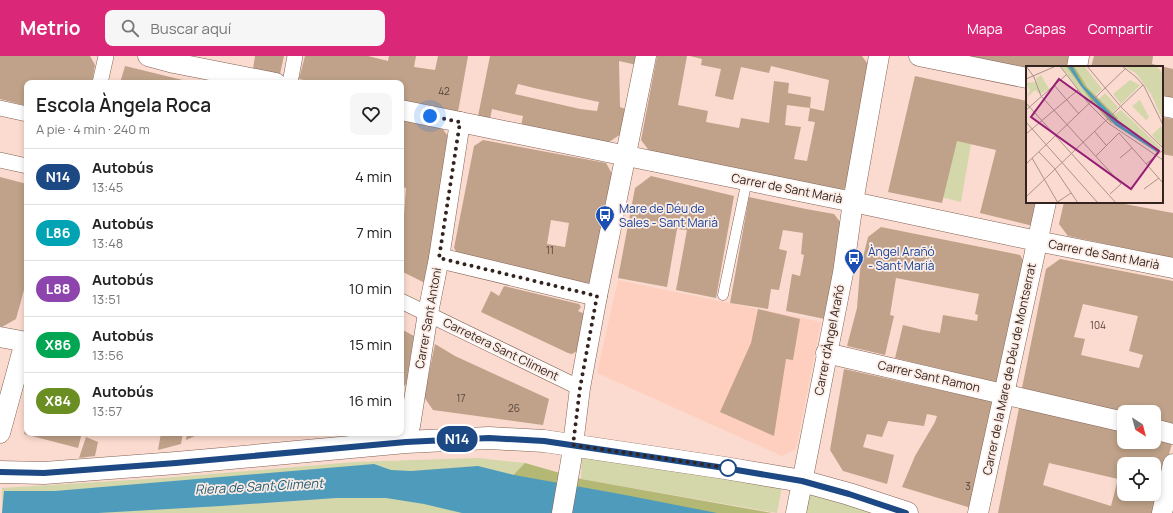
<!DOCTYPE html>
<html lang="es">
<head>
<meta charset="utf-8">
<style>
	body { margin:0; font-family:Manrope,sans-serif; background:#f6f6f6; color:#222; height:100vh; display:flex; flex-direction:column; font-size:15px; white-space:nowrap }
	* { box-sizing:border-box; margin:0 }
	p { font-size:13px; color:#767676 }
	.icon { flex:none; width:22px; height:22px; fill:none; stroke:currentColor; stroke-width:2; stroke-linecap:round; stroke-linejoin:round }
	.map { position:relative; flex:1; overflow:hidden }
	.details { position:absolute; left:24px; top:24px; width:380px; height:356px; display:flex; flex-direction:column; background:#fff; border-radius:8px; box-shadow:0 2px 6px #0003 }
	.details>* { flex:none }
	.badge { padding:0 8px; border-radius:13px; font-size:14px; line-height:26px }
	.needle { width:26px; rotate:144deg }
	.buttons { position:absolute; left:1117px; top:349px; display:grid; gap:8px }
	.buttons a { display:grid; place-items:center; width:44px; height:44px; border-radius:8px; background:#fff; box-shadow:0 2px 6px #0003; font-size:20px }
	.you { position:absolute; width:20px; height:20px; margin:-10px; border:3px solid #fff; border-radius:50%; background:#1a73e8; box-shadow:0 0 0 6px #1a73e833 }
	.map>.badge { position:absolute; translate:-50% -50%; box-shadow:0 0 0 2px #fff }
	.round { display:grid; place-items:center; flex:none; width:42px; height:42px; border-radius:8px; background:#f6f6f6 }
	.summary { display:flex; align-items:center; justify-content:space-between; height:68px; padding:0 12px }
	h1 { font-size:19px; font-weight:600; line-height:30px }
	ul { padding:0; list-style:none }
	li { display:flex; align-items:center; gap:12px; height:56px; padding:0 12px; border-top:1px solid #e0e0e0 }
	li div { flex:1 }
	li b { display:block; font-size:15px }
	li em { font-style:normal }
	li .badge { min-width:44px; font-weight:700; text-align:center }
	header { display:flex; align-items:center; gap:24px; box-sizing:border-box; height:56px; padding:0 20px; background:#db2777; color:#fff }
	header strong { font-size:19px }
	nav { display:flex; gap:22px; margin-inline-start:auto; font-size:14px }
	.search { width:280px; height:36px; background:#f6f6f6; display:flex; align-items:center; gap:10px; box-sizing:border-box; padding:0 14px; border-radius:8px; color:#767676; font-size:15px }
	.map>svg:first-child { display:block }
</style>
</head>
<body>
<header>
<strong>Metrio</strong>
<div class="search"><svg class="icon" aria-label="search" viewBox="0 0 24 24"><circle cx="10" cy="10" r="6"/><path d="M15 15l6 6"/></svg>Buscar aquí</div>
<nav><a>Mapa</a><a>Capas</a><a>Compartir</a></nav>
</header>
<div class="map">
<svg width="1173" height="457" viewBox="0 0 1173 457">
	<rect width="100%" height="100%" fill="#fbdbcf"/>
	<polygon fill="#fecfbe" points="618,224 821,266 796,393 782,400 597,317"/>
	<g fill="#d3d7aa">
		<polygon points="947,76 972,82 961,146 933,139"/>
		<polygon points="582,398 782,431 777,457 581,423"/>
		<polygon points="478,402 525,407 494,439 494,457 2,457 2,432 163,422 354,406"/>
		<polygon points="806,433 889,457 802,457"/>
	</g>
	<polygon fill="#b3b875" points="525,407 581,423 772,457 494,457 494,439"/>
	<polygon fill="#4f9bbb" points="374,408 391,414 411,415 478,410 514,419 620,438 717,457 462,457 424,448 386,442 336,442 221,450 98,457 2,457 4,435 55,435"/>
	<g fill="#bfa289" fill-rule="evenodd">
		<polygon points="0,0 90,0 95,9 92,27 27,27 27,50 0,43"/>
		<polygon points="255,0 284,0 280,18 253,13"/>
		<polygon points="305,0 368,0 388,5 389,0 416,0 414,11 435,14 438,0 468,0 458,56 429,49 401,45 401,27 318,27 299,23"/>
		<path d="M490,0H638L637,9L619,5L620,51L631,55L624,76L606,88L521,70L523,60L518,59L492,53L490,63L478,60ZM518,28L534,32L599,46L597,55L580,53L515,38Z"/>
		<polygon points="657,0 687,0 678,49 708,55 706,66 739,72 741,62 769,67 774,25 789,27 788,37 811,41 810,52 787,49 785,69 801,71 794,103 807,105 815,66 808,65 810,52 824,55 829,24 771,10 769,17 741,11 733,44 715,40 721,13 701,9 702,3 690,0 862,0 872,14 849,130 838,136 651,97 641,84"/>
		<polygon points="962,0 1075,0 1073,11 1027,11 1027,15"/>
		<polygon points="1094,0 1153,0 1152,8 1173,13 1173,42 1162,40 1162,11 1091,11"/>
		<polygon points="125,10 191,26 191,27 120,27"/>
		<polygon points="915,20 1027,45 1027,146 1038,146 1033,170 980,157 996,94 957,85 942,147 888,136"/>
		<polygon points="1162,61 1173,63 1173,100 1162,98"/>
		<polygon points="401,64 442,72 452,86 429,229 401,215 401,164 404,159 406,132 401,131"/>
		<path d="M483,84L606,107L615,123L592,226L588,229L459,200L454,192L474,90ZM551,164L569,167L565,191L547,188Z"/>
		<polygon points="651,120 734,140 716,242 676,234 687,174 677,173 667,231 618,222 635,132"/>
		<polygon points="0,121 27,128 27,223 16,263 2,271 0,270"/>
		<polygon points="749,141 806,153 834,158 844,171 825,263 786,255 792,218 800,220 804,199 801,198 803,177 783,174 779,193 787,195 779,234 771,233 768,253 730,247"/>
		<polygon points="1064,146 1114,146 1173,157 1173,202 1068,180 1059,168"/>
		<polygon points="881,171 1020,199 1026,209 1000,327 895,302 903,269 923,274 940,277 943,259 977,265 978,259 975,258 979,238 896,222 890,259 894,260 885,299 847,290 857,252 860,214 868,181"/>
		<path d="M1060,203L1173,225V368L1154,364V356H1123L1022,332L1046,213ZM1083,248L1138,260L1129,295L1143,299L1139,312L1081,299L1085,283L1074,281Z"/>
		<polygon points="504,230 579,248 581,251 578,255 585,258 577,295 572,298 568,297 481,256 491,235 499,240"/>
		<polygon points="758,253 800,263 793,304 786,303 774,380 720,356 751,287"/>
		<polygon points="401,273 414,280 406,328 401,334"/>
		<polygon points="435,288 455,300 549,343 543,369 433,354 424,341"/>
		<polygon points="844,313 994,346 971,452 902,431 915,400 935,366 937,360 927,358 924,370 888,365 882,381 867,378 863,391 894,399 887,428 843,415 830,394"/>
		<path d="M1019,352L1124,375V386H1154V383L1172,387L1154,457H998ZM1049,407L1118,423L1111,450L1043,429ZM1124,408H1154V438H1124Z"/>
		<polygon points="27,368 27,377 82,377 78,392 24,378"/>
		<polygon points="161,377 183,377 181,388 158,394"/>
		<polygon points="187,377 208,377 208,380 195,380 186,384"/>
		<polygon points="86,381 98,386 95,400 79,402"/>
	</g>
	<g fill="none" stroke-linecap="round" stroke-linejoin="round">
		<defs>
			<polyline id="service" points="723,239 747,124"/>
			<g id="pedestrian">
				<polyline points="100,27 106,0"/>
				<polyline points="290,27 295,0"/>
				<polyline points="0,52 27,58"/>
				<polyline points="0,104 27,110"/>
				<polyline points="401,245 580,332"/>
			</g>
			<g id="minor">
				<polyline points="148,0 174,7 276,27"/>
				<polyline points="919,0 1027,22"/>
				<polyline points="1077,11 1079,0"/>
				<polyline points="1162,50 1173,52"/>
				<polyline points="401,54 853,146 1037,185 1173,212"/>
				<polyline points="439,202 597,240"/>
				<polyline points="0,281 27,286"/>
				<polyline points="826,297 1124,366"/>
				<polyline points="1154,373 1173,378"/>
				<polyline points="0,377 25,286"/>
				<polyline points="406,386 407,375 410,370 428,257 439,202 460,66"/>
				<polyline points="562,457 571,405 580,332 597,240 646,0"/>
				<polyline points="796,457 843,217 853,146 879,0"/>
				<polyline points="978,457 1046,146"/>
				<polyline points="1162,457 1173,408"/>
			</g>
			<polyline id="tertiary" points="0,416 44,417 176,407 406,386 489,382 544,385 725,412 802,425 849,438 907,457"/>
		</defs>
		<use href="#service" stroke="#836155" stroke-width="11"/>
		<use href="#pedestrian" stroke="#836155" stroke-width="16"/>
		<use href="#minor" stroke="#836155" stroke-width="21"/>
		<use href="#tertiary" stroke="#836155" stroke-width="23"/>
		<use href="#service" stroke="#fff" stroke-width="10"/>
		<use href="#pedestrian" stroke="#fff" stroke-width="15"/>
		<use href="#minor" stroke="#fff" stroke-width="20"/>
		<use href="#tertiary" stroke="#fff" stroke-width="22"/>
	</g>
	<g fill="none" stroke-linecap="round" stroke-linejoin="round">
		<defs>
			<polyline id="line" points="0,416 44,417 176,407 406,386 489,382 544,385 725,412 802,425 849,438 906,457"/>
		</defs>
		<use href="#line" stroke="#fff" stroke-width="9"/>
		<use href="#line" stroke="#1c4883" stroke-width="6"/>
		<polyline stroke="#33241f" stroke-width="4" stroke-dasharray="0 7.2" points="430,60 460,66 439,202 597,240 580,332 573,389 728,412"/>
	</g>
	<defs>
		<symbol id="bus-pin" viewBox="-11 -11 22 30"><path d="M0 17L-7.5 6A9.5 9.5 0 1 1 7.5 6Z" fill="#1a4fb4" stroke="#fcece6"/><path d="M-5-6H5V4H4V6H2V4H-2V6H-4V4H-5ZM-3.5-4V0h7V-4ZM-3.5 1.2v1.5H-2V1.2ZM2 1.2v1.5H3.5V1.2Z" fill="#fff"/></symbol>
	</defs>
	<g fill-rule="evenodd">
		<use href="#bus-pin" x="594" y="148" width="22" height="30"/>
		<use href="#bus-pin" x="843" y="191" width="22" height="30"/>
	</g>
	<circle fill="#fff" stroke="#1c4883" stroke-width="2" cx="728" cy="412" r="8"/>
	<g text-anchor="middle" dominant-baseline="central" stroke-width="3.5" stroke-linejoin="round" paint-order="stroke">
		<g font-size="10" fill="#56443a">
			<text x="444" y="35">42</text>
			<text x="550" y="194">11</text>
			<text x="1098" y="269">104</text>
			<text x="461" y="342">17</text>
			<text x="514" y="352">26</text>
			<text x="968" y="430">3</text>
		</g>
		<g font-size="12" fill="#33241f" stroke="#fcece6">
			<text transform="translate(787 132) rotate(11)">Carrer de Sant Marià</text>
			<text transform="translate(1104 198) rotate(11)">Carrer de Sant Marià</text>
			<text transform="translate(428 262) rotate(-80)">Carrer Sant Antoni</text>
			<text transform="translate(829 284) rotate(-79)">Carrer d'Àngel Arañó</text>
			<text transform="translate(501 293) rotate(26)">Carretera Sant Climent</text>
			<text transform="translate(1009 313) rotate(-78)">Carrer de la Mare de Déu de Montserrat</text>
			<text transform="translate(929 320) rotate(13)">Carrer Sant Ramon</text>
		</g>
		<g font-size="12" fill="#164399" stroke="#fcece6" text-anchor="start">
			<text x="619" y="152">Mare de Déu de<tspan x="619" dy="14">Sales - Sant Marià</tspan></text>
			<text x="868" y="195">Àngel Arañó<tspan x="868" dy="14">- Sant Marià</tspan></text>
		</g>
		<g font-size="13" font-style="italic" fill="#225e75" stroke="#fcece6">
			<text transform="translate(259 430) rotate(-3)">Riera de Sant Climent</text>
		</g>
	</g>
	<g transform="translate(1026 10)">
		<rect width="137" height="137" fill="#fbdbcf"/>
		<path d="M35,0H40L66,35L63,37ZM48,0H58L76,23L69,29L55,14ZM102,0H130L137,7V55L125,28L110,7L100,2ZM15,9L23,23L14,28L9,24L0,32L4,25L0,17L10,16L14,24L10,13ZM104,14L114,19L95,38L87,28ZM79,27L92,41L87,46L73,33ZM114,34L123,51L120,54L106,40ZM95,44L135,82L131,87L85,57L90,56L92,52L89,48ZM135,60L137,65V81L126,69Z" fill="#d3d7aa"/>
		<path d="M40,0H48L61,21L92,52L90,56L85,57L67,37Z" fill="#b3b875"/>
		<path d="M42,0H46L57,19L99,62L133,84L131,86L89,59L55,20Z" fill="#4f9bbb"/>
		<path fill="none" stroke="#ab9289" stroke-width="1" d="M0,0L8,11L15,30L95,118L84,128M34,0L63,38L82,57L137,94M61,0L95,41L137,82M96,0L110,11L118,20L137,59M0,13L30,0M28,19L53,48M0,37L90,137M0,44L40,9M0,56L72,137M69,66L80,79M93,67L137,117M0,68L52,24M13,86L29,103L52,137M70,90L93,67M6,92L32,137M94,92L106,82M0,98L100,2M120,98L137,84M118,123L133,112M0,131L117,19M30,137L45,127"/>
		<path fill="#971c76" fill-opacity="0.15" stroke="#971c76" stroke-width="2" d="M33,13L133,85L105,123L5,51Z"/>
		<rect width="137" height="137" fill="none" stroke="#33241f" stroke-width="2"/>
	</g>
</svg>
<div class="buttons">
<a><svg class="needle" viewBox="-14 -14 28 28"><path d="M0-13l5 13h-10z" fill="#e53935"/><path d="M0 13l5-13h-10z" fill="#767676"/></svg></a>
<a><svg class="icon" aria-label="locate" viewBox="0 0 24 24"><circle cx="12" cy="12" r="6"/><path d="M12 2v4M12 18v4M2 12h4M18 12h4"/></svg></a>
</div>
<div class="you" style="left:430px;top:60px"></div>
<b class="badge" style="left:457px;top:383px;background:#1c4883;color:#fff">N14</b>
<section class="details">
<div class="summary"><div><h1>Escola Àngela Roca</h1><p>A pie · 4 min · 240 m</p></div><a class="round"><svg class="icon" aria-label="heart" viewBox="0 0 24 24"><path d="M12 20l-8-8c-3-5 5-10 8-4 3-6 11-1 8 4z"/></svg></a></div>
<ul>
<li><span class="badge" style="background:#1c4883;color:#fff">N14</span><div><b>Autobús</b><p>13:45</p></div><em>4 min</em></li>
<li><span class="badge" style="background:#00a3b4;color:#fff">L86</span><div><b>Autobús</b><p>13:48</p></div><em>7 min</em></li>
<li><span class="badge" style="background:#8e44ad;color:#fff">L88</span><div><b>Autobús</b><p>13:51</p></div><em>10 min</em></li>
<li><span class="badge" style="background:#00a651;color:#fff">X86</span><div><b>Autobús</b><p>13:56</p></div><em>15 min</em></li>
<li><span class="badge" style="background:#6b8e23;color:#fff">X84</span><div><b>Autobús</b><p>13:57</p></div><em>16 min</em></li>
</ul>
</section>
</div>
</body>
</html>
